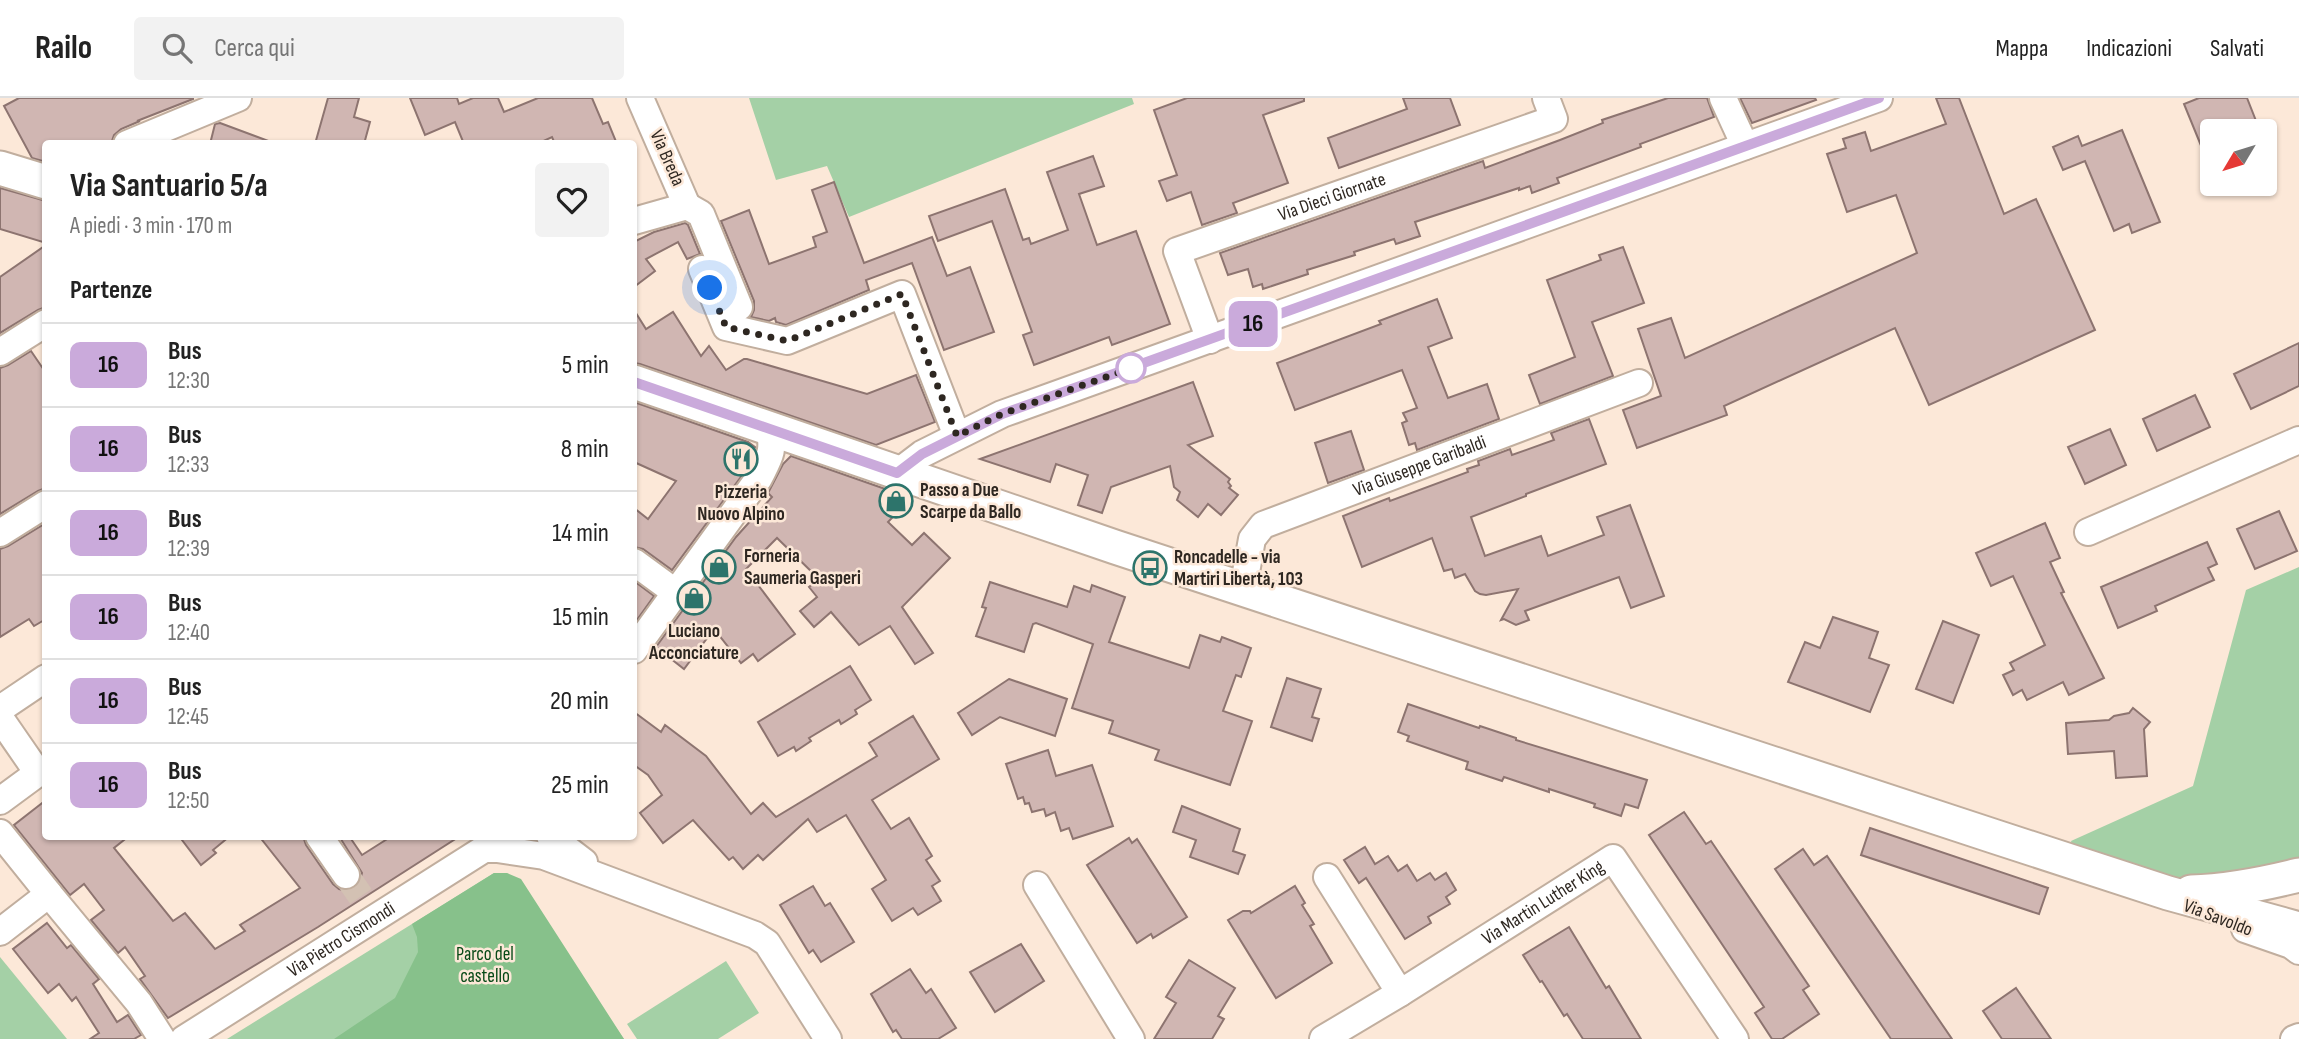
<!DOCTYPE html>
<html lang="it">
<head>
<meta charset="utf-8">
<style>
	body { margin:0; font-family:"Sofia Sans Condensed",sans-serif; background:#f2f2f2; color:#222; height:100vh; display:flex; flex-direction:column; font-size:26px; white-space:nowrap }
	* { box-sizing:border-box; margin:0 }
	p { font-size:23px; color:#767676 }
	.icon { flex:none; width:38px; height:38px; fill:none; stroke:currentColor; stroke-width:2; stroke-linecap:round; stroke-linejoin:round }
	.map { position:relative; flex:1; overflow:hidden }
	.panel { position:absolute; left:42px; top:42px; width:595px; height:700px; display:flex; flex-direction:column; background:#fff; border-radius:7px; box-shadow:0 2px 5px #0004 }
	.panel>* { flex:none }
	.badge { padding:0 14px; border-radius:10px; font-size:24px; line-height:46px }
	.needle { width:46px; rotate:232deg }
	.tools { position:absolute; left:2200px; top:21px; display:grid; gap:14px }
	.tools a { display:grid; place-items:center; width:77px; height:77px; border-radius:7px; background:#fff; box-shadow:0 2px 5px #0004; font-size:35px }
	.you { position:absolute; width:35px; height:35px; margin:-18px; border:5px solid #fff; border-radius:50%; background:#1a73e8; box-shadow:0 0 0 10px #1a73e833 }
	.map>.badge { position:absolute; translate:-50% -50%; box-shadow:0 0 0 4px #fff }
	h2 { padding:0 28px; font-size:26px; line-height:63px }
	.round { display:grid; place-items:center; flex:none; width:74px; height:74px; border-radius:7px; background:#f2f2f2 }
	.head { display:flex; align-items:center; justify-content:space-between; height:119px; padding:0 28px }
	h1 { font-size:33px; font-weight:700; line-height:52px }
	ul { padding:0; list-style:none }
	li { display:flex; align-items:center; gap:21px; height:84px; padding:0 28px; border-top:2px solid #e0e0e0 }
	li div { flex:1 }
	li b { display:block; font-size:26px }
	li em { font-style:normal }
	li .badge { min-width:77px; font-weight:700; text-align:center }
	header { display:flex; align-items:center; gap:42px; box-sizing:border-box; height:98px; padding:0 35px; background:#fff; border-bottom:2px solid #e0e0e0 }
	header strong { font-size:33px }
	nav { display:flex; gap:38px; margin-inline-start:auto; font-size:24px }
	.search { width:490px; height:63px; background:#f2f2f2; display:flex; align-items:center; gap:18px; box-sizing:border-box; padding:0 24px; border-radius:7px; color:#767676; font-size:26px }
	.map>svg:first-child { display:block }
</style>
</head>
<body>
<header>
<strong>Railo</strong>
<div class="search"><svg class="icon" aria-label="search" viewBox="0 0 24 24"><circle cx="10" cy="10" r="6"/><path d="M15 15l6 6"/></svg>Cerca qui</div>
<nav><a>Mappa</a><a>Indicazioni</a><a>Salvati</a></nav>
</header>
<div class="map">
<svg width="2299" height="941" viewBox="0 0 2299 941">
	<rect width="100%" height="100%" fill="#fce8d8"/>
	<g fill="#a4d0a6">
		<polygon points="749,0 1132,0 1134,6 849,119 827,68 776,82"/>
		<polygon points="2299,469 2299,763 2291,768 2179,782 2073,750 2071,743 2193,688 2246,492"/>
		<polygon points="494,775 507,775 624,941 227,941"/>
		<polygon points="0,859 67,941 0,941"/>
		<polygon points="726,863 759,915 718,941 637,941 627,926"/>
	</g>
	<polygon fill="#87c18b" points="494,775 507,775 521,781 624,941 334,941 395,900 418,854 417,839 412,826"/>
	<g fill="#d0b6b2" stroke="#8d7470" stroke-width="2">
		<polygon points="19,0 193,0 193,1 137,23 140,23 121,31 114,37 111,46 46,46 46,64 32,60 4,8"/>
		<polygon points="328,0 359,0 354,19 370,24 364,46 315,46"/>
		<polygon points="410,0 457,0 459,6 473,0 498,0 504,14 538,0 592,0 603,26 608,24 617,46 555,46 552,39 537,46 464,46 455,24 425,37"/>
		<polygon points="1187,0 1304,0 1304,3 1263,17 1288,85 1233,105 1237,115 1202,127 1191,94 1167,103 1159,83 1177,77 1154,12"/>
		<polygon points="1403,0 1450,0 1460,27 1339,70 1328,40 1407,11"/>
		<polygon points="1668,0 1707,0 1714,19 1640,46 1641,49 1557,80 1559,85 1532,95 1530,88 1519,92 1519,90 1415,124 1420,138 1396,146 1394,141 1354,154 1355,157 1307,172 1308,176 1263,191 1262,186 1253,189 1248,171 1228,177 1220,155 1483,63 1485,70 1560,42 1603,25 1602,22"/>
		<polygon points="1740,0 1815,0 1816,2 1752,25"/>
		<polygon points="1936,0 1959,0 2004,116 2036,101 2095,232 1929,307 1895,230 1724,308 1727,317 1637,350 1623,312 1661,298 1638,231 1671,220 1685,260 1917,155 1896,97 1847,114 1827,56 1846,50 1843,41 1865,34 1871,53 1946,26"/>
		<polygon points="2199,0 2247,0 2260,33 2212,33 2211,72 2184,6"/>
		<polygon points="220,25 271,44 271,46 210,46 215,26"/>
		<polygon points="2122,32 2160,124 2132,135 2129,126 2114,133 2085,63 2063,72 2053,49 2078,38 2082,48"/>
		<polygon points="1093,58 1104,88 1079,96 1097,147 1136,133 1170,226 1112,247 1109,239 1034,267 1023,237 1032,234 992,123 938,143 929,118 1005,91 1023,142 1029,140 1031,146 1068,132 1047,74"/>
		<polygon points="834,84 864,165 932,139 947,178 970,169 994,234 944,252 912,165 866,182 869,192 786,227 776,224 775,220 769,223 751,219 754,212 754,203 721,123 749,112 769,166 816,149 813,139 827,134 812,92"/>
		<polygon points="0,90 46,103 46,145 0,131"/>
		<polygon points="685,125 688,127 700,156 687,161 678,144 646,161 655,173 634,189 634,143 634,144 654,134"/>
		<polygon points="46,147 46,209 38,212 0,235 0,179"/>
		<polygon points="1623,149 1644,205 1592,224 1613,278 1540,306 1529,277 1575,259 1547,182 1601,162 1599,157"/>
		<polygon points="1437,201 1452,240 1428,249 1448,300 1487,286 1499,321 1417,352 1415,345 1409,347 1402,325 1407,323 1403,315 1417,310 1402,272 1295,312 1277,265 1381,226 1379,223"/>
		<polygon points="634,212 646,231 673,214 701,258 709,248 726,272 744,261 747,261 867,296 916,277 935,324 876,347 640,266 634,265"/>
		<polygon points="2299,245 2299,288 2251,311 2234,276"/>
		<polygon points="31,253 46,275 46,390 38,393 0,416 0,270 8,267"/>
		<polygon points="1193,284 1213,338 1188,347 1230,381 1228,384 1231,388 1229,390 1238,397 1221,417 1208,406 1198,419 1177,402 1180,394 1174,389 1170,368 1111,389 1102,415 1078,407 1088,377 1056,366 1050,384 980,361"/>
		<polygon points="2195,297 2210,329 2157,353 2143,321"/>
		<polygon points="634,304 748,344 755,349 746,372 672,472 643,451 634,449 634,410 648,421 676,383 634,364"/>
		<polygon points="1589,321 1606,366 1526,396 1526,398 1471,419 1485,458 1541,438 1548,458 1604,437 1597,419 1630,407 1664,498 1631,510 1619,479 1525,513 1529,522 1516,527 1504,521 1501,522 1518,491 1486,497 1480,496 1475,493 1465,476 1455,480 1452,471 1444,473 1432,440 1362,469 1343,418 1389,400 1390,403 1468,374 1467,371 1479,367 1478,363 1510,351 1512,357 1554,342 1551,335"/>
		<polygon points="2110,331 2126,367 2085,386 2068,349"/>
		<polygon points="1351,333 1364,372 1328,385 1315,345"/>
		<polygon points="791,358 911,400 888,424 912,447 924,435 950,460 902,509 933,555 915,566 890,528 859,547 831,514 814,529 800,513 817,499 809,489 819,481 777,440 746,471 795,536 758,563 753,556 741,565 714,531 684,571 656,549 736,439 772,399 768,395 783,366"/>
		<polygon points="2279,413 2297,453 2255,471 2237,431"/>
		<polygon points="46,425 46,521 34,528 29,521 0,539 0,451 8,448"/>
		<polygon points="2045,425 2060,460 2050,464 2064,494 2061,495 2104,580 2069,597 2063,584 2027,602 2022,592 2013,597 2003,577 2014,572 2010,565 2045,547 2013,478 1991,488 1976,455"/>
		<polygon points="2207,444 2217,466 2208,470 2214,482 2155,508 2157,513 2118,530 2101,489"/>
		<polygon points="634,483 654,498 634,526"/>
		<polygon points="990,484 1067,509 1074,488 1090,494 1092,487 1125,499 1109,544 1189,570 1200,537 1220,544 1222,539 1251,550 1241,579 1236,577 1223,613 1252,623 1230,687 1155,662 1159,652 1109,635 1113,623 1072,610 1093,546 1036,525 1033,526 1024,554 976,538 986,510 982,509"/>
		<polygon points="1833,519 1878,534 1869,560 1889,567 1870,614 1788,584 1805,544 1820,550"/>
		<polygon points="1943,523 1979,537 1953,605 1916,591"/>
		<polygon points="850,568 871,602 855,612 857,616 841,626 839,622 809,640 811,643 796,653 794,649 778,658 758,624"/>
		<polygon points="1287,580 1321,591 1312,619 1319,621 1312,643 1271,629"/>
		<polygon points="1009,581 1067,601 1055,638 1000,619 972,637 958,615"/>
		<polygon points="1408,606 1479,630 1480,628 1516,640 1516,642 1647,682 1638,710 1625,706 1621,718 1594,709 1595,706 1549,691 1549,694 1504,679 1502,683 1466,671 1468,664 1407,643 1409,638 1398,634"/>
		<polygon points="2133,610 2150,624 2144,631 2147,678 2116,680 2114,653 2068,656 2066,625 2109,622 2114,618 2129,615"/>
		<polygon points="634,614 661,634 665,627 706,658 751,716 763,705 776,719 877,658 869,645 913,618 939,661 872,702 891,731 909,720 932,758 926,762 940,783 932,788 941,803 918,817 913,810 892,823 872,791 886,782 846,717 817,734 808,721 763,762 758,757 743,771 733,759 729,762 693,722 663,745 640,715 662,697 648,677 634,667"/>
		<polygon points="1048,652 1056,678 1092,667 1113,728 1073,741 1069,730 1061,733 1055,714 1046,718 1044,711 1032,714 1029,705 1025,706 1023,699 1018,701 1006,666"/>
		<polygon points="46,702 46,738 129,738 114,750 173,823 185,815 215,851 245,833 240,827 300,790 259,738 303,738 306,747 333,786 339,791 347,793 355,789 360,783 362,775 339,738 349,738 362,757 392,738 460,738 318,829 168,920 140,881 145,878 125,849 118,855 91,822 104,812 84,786 70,797 14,727"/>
		<polygon points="1182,708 1240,731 1233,753 1245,757 1238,776 1190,759 1196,742 1173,734"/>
		<polygon points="1684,714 1706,746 1711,743 1809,888 1803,892 1819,916 1782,941 1772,941 1755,915 1764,909 1649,737"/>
		<polygon points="1870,730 2048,790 2039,816 1861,757"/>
		<polygon points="179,738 230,738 213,752 216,755 201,767"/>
		<polygon points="1129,740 1132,745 1137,741 1187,819 1153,840 1151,836 1137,845 1087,767"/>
		<polygon points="1365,749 1375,766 1388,758 1398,773 1407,767 1417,783 1430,775 1435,782 1446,775 1456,792 1446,799 1450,806 1428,819 1431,825 1405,841 1366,780 1359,785 1344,762"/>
		<polygon points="1803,751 1814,767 1827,758 1952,941 1891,941 1775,771"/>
		<polygon points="813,788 825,808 830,805 854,844 821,864 813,852 809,855 780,807"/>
		<polygon points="1295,788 1305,805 1302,807 1314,826 1310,828 1332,865 1276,900 1228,822 1243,813 1250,813 1251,815"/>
		<polygon points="47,825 67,850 71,847 99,881 93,886 117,924 128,917 141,937 134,941 90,941 99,935 76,899 72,903 59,886 48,895 13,851"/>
		<polygon points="1569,829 1606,890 1609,888 1641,941 1583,941 1567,916 1564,918 1542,883 1540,884 1523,857"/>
		<polygon points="1021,846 1044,883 995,914 970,874"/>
		<polygon points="1189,862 1235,890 1218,918 1224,921 1212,941 1154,941 1176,905 1166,899"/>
		<polygon points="910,871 926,895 931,891 956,930 938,941 902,941 896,932 893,934 871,896"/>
		<polygon points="2016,890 2051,941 2002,941 1983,913"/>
	</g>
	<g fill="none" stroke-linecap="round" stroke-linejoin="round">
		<polyline stroke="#d3c1b3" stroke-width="26" stroke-dasharray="26 13" stroke-linecap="butt" points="346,777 362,800"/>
		<defs>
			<g id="minor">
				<polyline points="1723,0 1745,48"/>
				<polyline points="127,46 238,0"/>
				<polyline points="687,108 701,116 739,209"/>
				<polyline points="634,123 687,108 640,0"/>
				<polyline points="702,171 726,229 787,243 902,196 957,338"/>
				<path id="s1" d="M1210,242L1177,153L1554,21L1546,0"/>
				<polyline points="0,254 46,225"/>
				<polyline points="897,375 922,356 1002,316 1879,0"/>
				<polyline points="2088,434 2299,342"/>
				<polyline points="0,435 46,406"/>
				<polyline points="634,464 675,494"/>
				<path id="s2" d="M1243,491L1252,441L1263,427L1639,285"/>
				<path d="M634,552L759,380C769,360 775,353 769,330"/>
				<polyline points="0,611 46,580"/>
				<polyline points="0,620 38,675 0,703"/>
				<polyline points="0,735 49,796 0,834"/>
				<polyline points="319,738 346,777"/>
				<polyline points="550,738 584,764"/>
				<polyline points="484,751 497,751 544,758 755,837 767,845 828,941"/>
				<polyline points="1327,779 1400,895"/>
				<polyline points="1037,787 1131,941"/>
				<polyline points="49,796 139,905 162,941"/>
				<polyline points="2245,831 2291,847 2299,853"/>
				<path id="s3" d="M184,941L484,751L495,740"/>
				<path id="s4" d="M1323,941L1400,895L1613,760L1735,941"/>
				<polyline points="2294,941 2299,939"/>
			</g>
			<g id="major">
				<polyline points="0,70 46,84"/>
				<polyline points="634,284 1115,449 1993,738 2168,795 2299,831"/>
				<path d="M2191,794C2228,793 2263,786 2299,777"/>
			</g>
		</defs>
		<use href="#minor" stroke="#c1ae9e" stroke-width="30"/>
		<use href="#major" stroke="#c1ae9e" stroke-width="37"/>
		<use href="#minor" stroke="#fff" stroke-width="26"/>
		<use href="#major" stroke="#fff" stroke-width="33"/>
	</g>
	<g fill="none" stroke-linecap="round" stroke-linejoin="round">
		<defs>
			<polyline id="line" points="634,284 897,375 922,356 1002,316 1879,0"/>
		</defs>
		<use href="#line" stroke="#fff" stroke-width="16"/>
		<use href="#line" stroke="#caaadb" stroke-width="10"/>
		<polyline stroke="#2e2721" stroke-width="7" stroke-dasharray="0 12.6" points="710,190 726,229 787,243 902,196 957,338 1002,316 1131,270"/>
	</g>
	<defs>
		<symbol id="restaurant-ring" viewBox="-11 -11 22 22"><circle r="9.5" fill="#fce8d8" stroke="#2d746b" stroke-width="1.5"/><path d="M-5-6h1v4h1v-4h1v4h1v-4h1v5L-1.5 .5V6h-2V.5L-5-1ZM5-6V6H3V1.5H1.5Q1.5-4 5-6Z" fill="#2d746b"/></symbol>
		<symbol id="shop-ring" viewBox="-11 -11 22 22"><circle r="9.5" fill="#fce8d8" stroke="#2d746b" stroke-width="1.5"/><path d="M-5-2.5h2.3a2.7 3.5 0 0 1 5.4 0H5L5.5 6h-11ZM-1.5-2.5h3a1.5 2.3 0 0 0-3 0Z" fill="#2d746b"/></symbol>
		<symbol id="bus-ring" viewBox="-11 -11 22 22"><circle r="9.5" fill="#fce8d8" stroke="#2d746b" stroke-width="1.5"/><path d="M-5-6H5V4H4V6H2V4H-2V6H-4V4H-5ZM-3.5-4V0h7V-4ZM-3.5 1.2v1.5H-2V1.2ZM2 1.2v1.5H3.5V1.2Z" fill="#2d746b"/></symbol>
	</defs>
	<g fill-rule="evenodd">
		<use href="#restaurant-ring" x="722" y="342" width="38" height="38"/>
		<use href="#shop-ring" x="877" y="384" width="38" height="38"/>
		<use href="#shop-ring" x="700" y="450" width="38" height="38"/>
		<use href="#bus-ring" x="1131" y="451" width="38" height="38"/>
		<use href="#shop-ring" x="675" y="481" width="38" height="38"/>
	</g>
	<circle fill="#fff" stroke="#caaadb" stroke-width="3.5" cx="1131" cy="270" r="14"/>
	<g text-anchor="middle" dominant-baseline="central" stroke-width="5" stroke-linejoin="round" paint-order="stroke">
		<g font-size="19" fill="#2e2721" stroke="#fce8d8">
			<text transform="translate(667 60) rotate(66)">Via Breda</text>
			<text stroke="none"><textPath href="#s1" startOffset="259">Via Dieci Giornate</textPath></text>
			<text stroke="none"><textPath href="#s2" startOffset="236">Via Giuseppe Garibaldi</textPath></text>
			<text stroke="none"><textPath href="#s4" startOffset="259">Via Martin Luther King</textPath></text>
			<text transform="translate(2218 820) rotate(21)">Via Savoldo</text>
			<text stroke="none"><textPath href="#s3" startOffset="186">Via Pietro Cismondi</textPath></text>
		</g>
		<g font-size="19" font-weight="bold" fill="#2e2721" stroke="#fce8d8" text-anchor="start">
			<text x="920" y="392">Passo a Due<tspan x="920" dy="22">Scarpe da Ballo</tspan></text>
			<text x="741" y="394" text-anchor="middle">Pizzeria<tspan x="741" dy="22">Nuovo Alpino</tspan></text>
			<text x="744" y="458">Forneria<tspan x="744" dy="22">Saumeria Gasperi</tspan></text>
			<text x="1174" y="459">Roncadelle - via<tspan x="1174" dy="22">Martiri Libertà, 103</tspan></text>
			<text x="694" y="533" text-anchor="middle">Luciano<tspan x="694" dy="22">Acconciature</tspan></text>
		</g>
		<g font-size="19" fill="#074916" stroke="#fce8d8">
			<text x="485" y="856">Parco del<tspan x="485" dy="22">castello</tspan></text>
		</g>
	</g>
</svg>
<div class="tools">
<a><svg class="needle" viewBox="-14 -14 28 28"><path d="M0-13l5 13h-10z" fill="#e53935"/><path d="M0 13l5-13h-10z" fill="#767676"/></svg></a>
</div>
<div class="you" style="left:710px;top:190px"></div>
<b class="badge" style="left:1253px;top:226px;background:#caaadb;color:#111">16</b>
<section class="panel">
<div class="head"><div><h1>Via Santuario 5/a</h1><p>A piedi · 3 min · 170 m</p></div><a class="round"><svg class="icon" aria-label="heart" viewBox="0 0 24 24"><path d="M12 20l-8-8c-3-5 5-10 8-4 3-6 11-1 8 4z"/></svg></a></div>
<h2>Partenze</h2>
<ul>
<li><span class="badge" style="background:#caaadb;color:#111">16</span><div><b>Bus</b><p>12:30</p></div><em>5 min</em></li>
<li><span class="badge" style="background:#caaadb;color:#111">16</span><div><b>Bus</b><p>12:33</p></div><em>8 min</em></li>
<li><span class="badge" style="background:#caaadb;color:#111">16</span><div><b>Bus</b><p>12:39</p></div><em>14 min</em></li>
<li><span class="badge" style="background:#caaadb;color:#111">16</span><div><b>Bus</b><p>12:40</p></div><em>15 min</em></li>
<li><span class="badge" style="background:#caaadb;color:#111">16</span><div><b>Bus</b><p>12:45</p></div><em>20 min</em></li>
<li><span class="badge" style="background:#caaadb;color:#111">16</span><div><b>Bus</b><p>12:50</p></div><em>25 min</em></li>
</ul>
</section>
</div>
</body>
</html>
